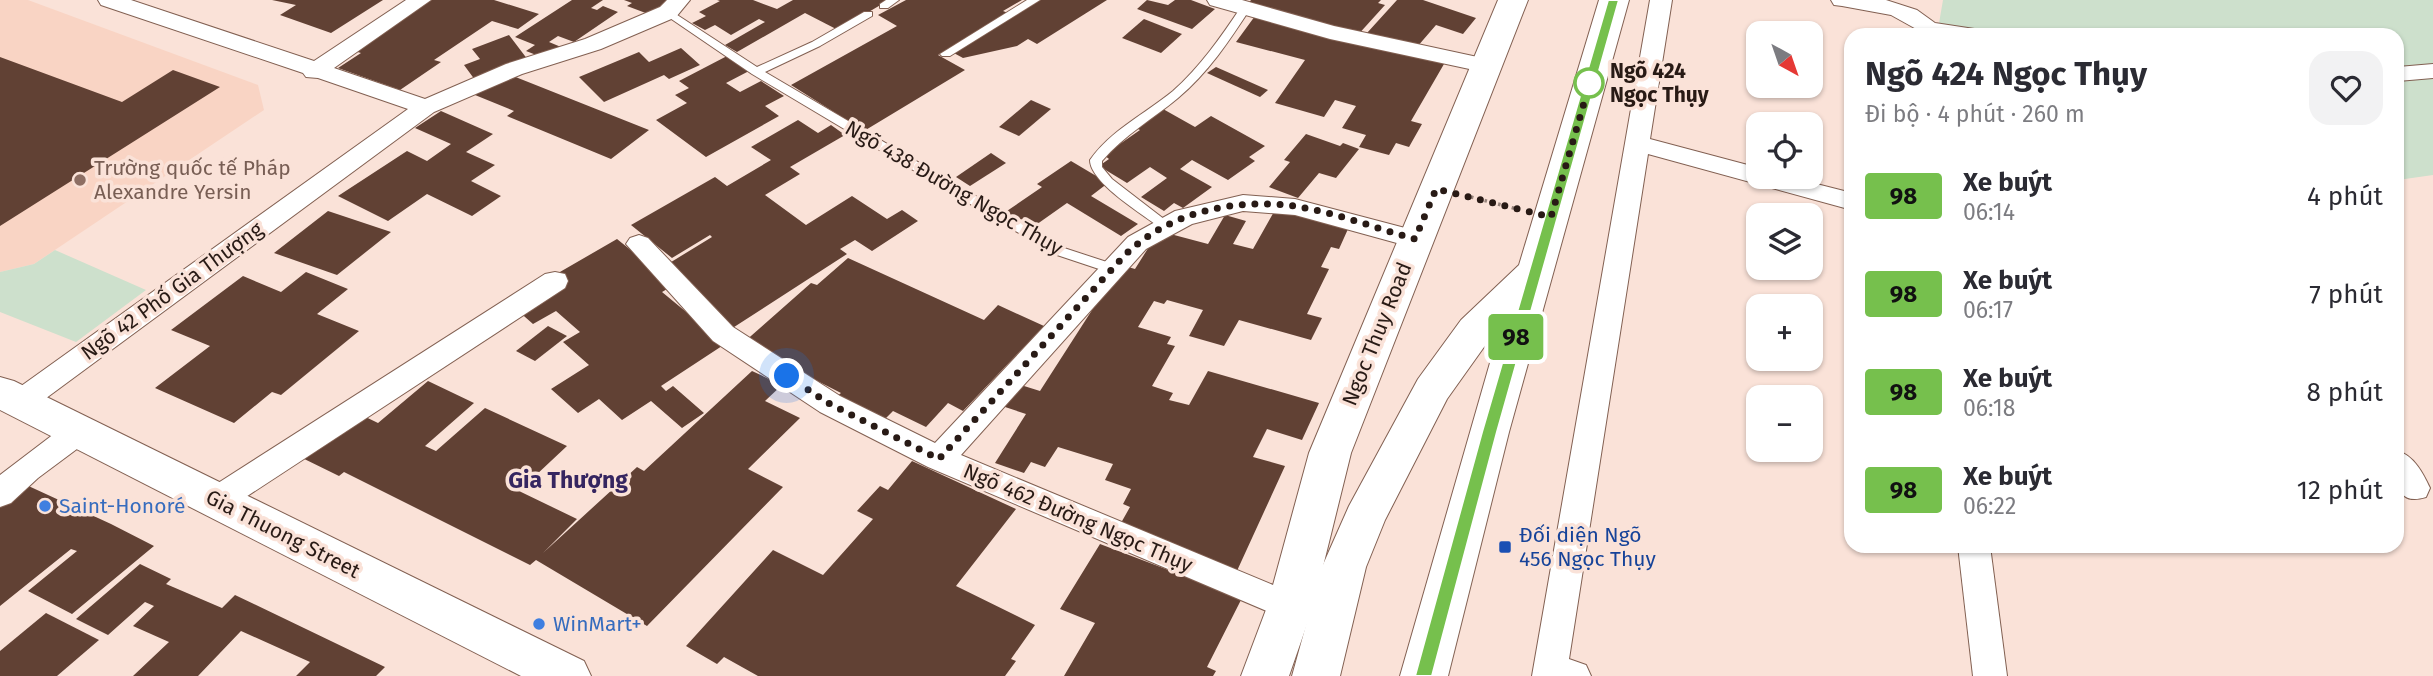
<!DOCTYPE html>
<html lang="vi">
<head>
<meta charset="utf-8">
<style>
	body { margin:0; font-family:"Fira Sans",sans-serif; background:#f2f2f3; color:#2b2b33; height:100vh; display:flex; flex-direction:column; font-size:26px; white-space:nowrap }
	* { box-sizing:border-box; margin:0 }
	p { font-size:23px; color:#7c7c81 }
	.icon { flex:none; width:38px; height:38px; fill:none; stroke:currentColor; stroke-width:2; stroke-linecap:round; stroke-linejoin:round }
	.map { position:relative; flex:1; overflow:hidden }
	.drawer { position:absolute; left:1844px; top:28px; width:560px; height:525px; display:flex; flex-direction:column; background:#fff; border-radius:21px; box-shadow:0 2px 5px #0004 }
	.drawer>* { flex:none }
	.badge { padding:0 14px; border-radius:5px; font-size:24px; line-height:46px }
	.needle { width:46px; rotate:140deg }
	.buttons { position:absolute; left:1746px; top:21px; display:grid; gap:14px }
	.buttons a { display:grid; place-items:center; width:77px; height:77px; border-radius:14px; background:#fff; box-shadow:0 2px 5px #0004; font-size:35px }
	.you { position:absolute; width:35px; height:35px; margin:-18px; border:5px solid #fff; border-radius:50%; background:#1a73e8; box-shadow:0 0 0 10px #1a73e833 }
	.map>.badge { position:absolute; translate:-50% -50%; box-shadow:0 0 0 4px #fff }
	.round { display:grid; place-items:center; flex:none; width:74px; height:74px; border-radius:21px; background:#f2f2f3 }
	.summary { display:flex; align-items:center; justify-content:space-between; height:119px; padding:0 21px }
	h1 { font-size:33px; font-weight:700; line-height:52px }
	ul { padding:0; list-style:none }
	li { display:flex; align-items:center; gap:21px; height:98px; padding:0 21px }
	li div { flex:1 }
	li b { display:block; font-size:26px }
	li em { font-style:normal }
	li .badge { min-width:77px; font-weight:700; text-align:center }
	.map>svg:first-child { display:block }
</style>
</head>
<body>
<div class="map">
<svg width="2433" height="676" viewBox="0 0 2433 676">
	<rect width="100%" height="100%" fill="#fae2d8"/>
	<polygon fill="#f9d4c4" points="0,0 28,0 258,85 264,110 34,264 0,272"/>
	<g fill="#cde0cc">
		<polygon points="1943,0 2433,0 2433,175 2398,180 2398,35 1937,35"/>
		<polygon points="55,250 146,290 76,342 0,312 0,272 34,264"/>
	</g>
	<g fill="#614134">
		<polygon points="272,0 383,0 331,33 280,15 296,5"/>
		<polygon points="427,0 494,0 539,14 518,29 492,21 434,60 441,62 400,90 338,68 361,53 351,50"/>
		<polygon points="572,0 603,0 591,8 597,10 603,6 618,12 574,42 558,36 549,42 561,47 544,58 526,51 535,45 515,37"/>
		<polygon points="624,0 674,0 651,15 627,6 632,3"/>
		<polygon points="717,0 753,0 777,9 793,0 889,0 838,30 805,13 737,52 725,45 765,22 759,19 731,35 715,25 705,30 692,23 706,16 699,12 720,1"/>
		<polygon points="906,0 1022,0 1003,11 1008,13 938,55 965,70 864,131 791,85 897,26 878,15"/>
		<polygon points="1039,0 1107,0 1037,44 1028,39 1017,46 963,58 952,52"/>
		<polygon points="1147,0 1168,5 1175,0 1191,0 1215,9 1192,29 1137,9"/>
		<polygon points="1251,0 1381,0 1378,3 1385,5 1356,37 1248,4"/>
		<polygon points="1397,0 1423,0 1476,18 1463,34 1436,25 1417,47 1367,33"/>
		<polygon points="1255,16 1444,64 1411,121 1422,124 1409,147 1396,143 1389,155 1359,147 1366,135 1342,128 1356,106 1335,100 1324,117 1275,103 1305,60 1236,42"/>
		<polygon points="1144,19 1182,34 1161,53 1122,38"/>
		<polygon points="509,35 528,60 475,80 464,65 480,59 472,49"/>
		<polygon points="681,48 700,65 669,79 664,75 604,102 579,77 639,52 649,62"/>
		<polygon points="727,56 749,71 726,83 740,92 761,81 784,96 765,106 779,116 706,157 656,120 687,103 675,95 689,88 679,81"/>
		<polygon points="0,57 122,102 173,70 220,87 0,226"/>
		<polygon points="1216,67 1268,90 1260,97 1207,73"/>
		<polygon points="508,74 649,130 611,159 507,116 514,111 475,95"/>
		<polygon points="1031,100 1051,109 1019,136 999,127"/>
		<polygon points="1163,109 1195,127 1211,116 1265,146 1249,157 1255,161 1228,180 1192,160 1180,169 1212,187 1183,208 1174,203 1164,211 1141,197 1167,178 1150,167 1127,183 1099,166 1109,159 1104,155 1140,130 1136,128"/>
		<polygon points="441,111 493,134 466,152 495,165 471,181 501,196 472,216 427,194 388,221 338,196 407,151 427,161 451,144 415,128"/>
		<polygon points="798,120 818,133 831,125 845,135 790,167 800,174 765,195 806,225 852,196 887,219 902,210 918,221 872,251 855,240 840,249 847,254 731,329 663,267 712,237 710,235 672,258 631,225 715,177 727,186 771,160 751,147"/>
		<polygon points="1306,134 1340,146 1343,143 1359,149 1336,178 1319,173 1298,198 1269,187 1290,162 1284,160"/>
		<polygon points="991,153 1006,163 970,186 956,177"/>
		<polygon points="1071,161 1108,183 1091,196 1138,224 1121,236 1067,203 1033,227 1021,219 1017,221 1004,213 1042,187 1037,184"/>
		<polygon points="1275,210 1348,229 1339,249 1331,247 1321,267 1329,269 1307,314 1322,318 1311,340 1239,320 1224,346 1189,336 1203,310 1167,300 1164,304 1154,301 1138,327 1171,337 1167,344 1175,346 1152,386 1173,393 1169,400 1189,405 1208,371 1319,403 1302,440 1267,429 1253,457 1285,466 1236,573 1117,530 1130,507 1123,504 1131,489 1105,480 1113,464 1058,447 1045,467 1031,462 1024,473 995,463 1026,414 999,405 1014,383 1040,391 1121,265 1135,269 1159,231 1208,244 1225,215 1246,221 1233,244 1253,249"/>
		<polygon points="328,211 391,232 337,275 274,253"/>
		<polygon points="617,239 674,285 662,292 725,344 661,386 666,391 673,386 704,413 682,428 651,401 622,420 599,399 578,413 551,389 589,365 563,342 580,332 556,311 533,324 508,302"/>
		<polygon points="848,258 984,320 998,305 1044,326 963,411 948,403 926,427 893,411 882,422 835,398 841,393 743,343 811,283 817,285"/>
		<polygon points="306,272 348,289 317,314 359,331 281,395 272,392 234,423 155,388 210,346 171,330 243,276 281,292"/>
		<polygon points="548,326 567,336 535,361 516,351"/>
		<polygon points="752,371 782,385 765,401 800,418 748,469 783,487 647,626 536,560 530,565 344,472 339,476 288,451 343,406 378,423 428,381 474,403 425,446 436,451 485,408 567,446 519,491 577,519 543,553 637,467 644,471"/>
		<polygon points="912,461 1016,509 956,586 1035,625 1011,659 1016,661 1005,676 758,676 724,657 717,664 686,646 773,550 823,575 873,519 857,511 880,486 888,490"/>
		<polygon points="22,483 111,524 154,546 72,614 28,591 77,551 71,549 0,606 0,500"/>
		<polygon points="1100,544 1242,598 1207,667 1216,671 1213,676 1064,676 1095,623 1060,609"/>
		<polygon points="140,564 171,579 166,584 222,608 235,595 385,667 376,676 296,676 310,662 241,631 198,676 133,676 169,642 133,626 154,606 145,602 108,635 76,619"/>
		<polygon points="46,613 99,640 57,676 0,676 0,651"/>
	</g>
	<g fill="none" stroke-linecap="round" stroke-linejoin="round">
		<defs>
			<g id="lane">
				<polygon points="886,0 899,0 888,8 880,8 880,4"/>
				<polygon points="1027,0 1040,0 950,56 942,56 940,54"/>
				<path d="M1245,6L1250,9C1229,41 1208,73 1178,98C1153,119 1124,135 1102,161V167L1112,179L1173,226L1172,229H1162C1144,215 1090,183 1090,160C1111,130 1145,114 1173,91C1200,67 1221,37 1241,7Z"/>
				<polygon points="668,9 757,67 812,42 864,12 872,12 872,16 820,46 765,72 1064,248 1116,265 1118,268 1111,273 1054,254 752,74 664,14 663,12"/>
			</g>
			<g id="street">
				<polygon points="98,0 131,0 314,61 406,0 431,0 334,68 425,99 506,64 585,39 660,7 667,0 690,0 676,17 601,49 522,74 434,112 30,410 20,413 10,410 5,402 10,394 408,109 318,78 306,77 303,73 101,5"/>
				<polygon points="1207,0 1242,0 1334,26 1496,61 1499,66 1496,71 1488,73 1330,39 1210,5"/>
				<polygon points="1650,0 1672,0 1650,139 1759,168 1759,177 1789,177 1852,193 1852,210 1648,154 1569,659 1586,665 1591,676 1532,676"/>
				<polygon points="1831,0 1886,0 1917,10 1935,23 1981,30 1984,35 1927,35 1891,15 1842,6 1834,5"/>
				<polygon points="2433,64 2433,78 2398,81 2398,67"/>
				<polygon points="1243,195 1295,199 1424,233 1428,239 1424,245 1415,248 1295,215 1243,211 1192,224 1146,249 961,455 1302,597 1307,607 1302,617 1290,621 928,467 820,412 713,341 626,244 630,238 639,235 648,238 733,327 840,396 935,443 1128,237 1175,211"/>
				<polygon points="555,272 565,274 568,281 565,288 226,510 215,514 204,510 199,501 204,492 545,274"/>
				<polygon points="78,420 89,424 93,432 89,440 38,478 11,503 0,507 0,475 67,424"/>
				<path d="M2398,451C2414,456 2423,473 2430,488L2426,497C2392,508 2396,473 2398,451Z"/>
				<polygon points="1958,546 1990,546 2007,676 1973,676"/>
			</g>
			<g id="secondary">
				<polygon points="1498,0 1528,0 1351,453 1313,607 1289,676 1241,676 1267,607 1309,453"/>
				<polygon points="0,377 14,381 584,661 591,676 521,676 0,410"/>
			</g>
			<polygon id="primary" points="1599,0 1629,0 1509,432 1448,676 1400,676 1500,328 1489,340 1447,399 1385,520 1366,567 1340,676 1292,676 1322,567 1349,506 1418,379 1461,320 1519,265"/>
		</defs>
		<use href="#lane" stroke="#826052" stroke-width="2"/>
		<use href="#street" stroke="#826052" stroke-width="2"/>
		<use href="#secondary" stroke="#826052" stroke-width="2"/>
		<use href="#primary" stroke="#826052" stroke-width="2"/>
		<polyline stroke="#97847c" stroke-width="3.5" stroke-dasharray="2.5 4.5" stroke-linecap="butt" points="1471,197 1517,209"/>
		<use href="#lane" fill="#fff" fill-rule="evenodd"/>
		<use href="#street" fill="#fff" fill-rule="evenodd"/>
		<use href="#secondary" fill="#fff" fill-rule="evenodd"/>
		<use href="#primary" fill="#fff" fill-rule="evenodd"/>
	</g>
	<polygon fill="#76c04d" stroke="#fff" stroke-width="2" points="1608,0 1619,0 1497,432 1432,676 1415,676 1482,432"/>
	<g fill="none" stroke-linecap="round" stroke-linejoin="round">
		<path stroke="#281a15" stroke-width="7" stroke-dasharray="0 12.6" d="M787,376L830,404L939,459L1124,256C1168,212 1234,198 1294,206C1334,212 1375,228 1415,239L1436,189L1551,217L1593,72L1589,83"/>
	</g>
	<circle fill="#fff" stroke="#76c04d" stroke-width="3.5" cx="1589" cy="83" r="14"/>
	<circle fill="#8d6e63" stroke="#fae2d8" stroke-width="2.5" cx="80" cy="180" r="7"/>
	<g fill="#3f7fe0" stroke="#fae2d8" stroke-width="2.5">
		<circle cx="45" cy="506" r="7"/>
		<circle cx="539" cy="624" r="7"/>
	</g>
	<rect fill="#1a4fb4" stroke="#fae2d8" stroke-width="2.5" x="1498" y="540" width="14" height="14" rx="3.5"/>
	<g text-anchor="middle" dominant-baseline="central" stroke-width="7" stroke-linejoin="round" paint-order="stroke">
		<g font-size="21" font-weight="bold" fill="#281a15" stroke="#fae2d8" text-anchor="start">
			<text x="1610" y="71">Ngõ 424<tspan x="1610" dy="24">Ngọc Thụy</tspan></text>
		</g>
		<g font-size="21" fill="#785e54" stroke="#fae2d8" text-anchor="start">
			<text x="94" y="168">Trường quốc tế Pháp<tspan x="94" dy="24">Alexandre Yersin</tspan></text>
		</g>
		<g font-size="21" fill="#281a15" stroke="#fae2d8">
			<text transform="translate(954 188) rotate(30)">Ngõ 438 Đường Ngọc Thụy</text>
			<text transform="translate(172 291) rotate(-36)">Ngõ 42 Phố Gia Thượng</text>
			<text transform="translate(1377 334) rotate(-68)">Ngoc Thuy Road</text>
			<text transform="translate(1078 518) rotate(23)">Ngõ 462 Đường Ngọc Thụy</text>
			<text transform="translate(283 534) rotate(27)">Gia Thuong Street</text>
		</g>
		<g font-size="21" fill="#366cbe" stroke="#fae2d8" text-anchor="start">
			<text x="59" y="506">Saint-Honoré</text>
			<text x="553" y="624">WinMart+</text>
		</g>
		<g font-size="21" fill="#164399" stroke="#fae2d8" text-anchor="start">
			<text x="1519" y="535">Đối diện Ngõ<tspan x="1519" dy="24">456 Ngọc Thụy</tspan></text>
		</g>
		<g font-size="23" font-weight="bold" fill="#352560" stroke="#fae2d8">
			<text x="568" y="480">Gia Thượng</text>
		</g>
	</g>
</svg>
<div class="buttons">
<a><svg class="needle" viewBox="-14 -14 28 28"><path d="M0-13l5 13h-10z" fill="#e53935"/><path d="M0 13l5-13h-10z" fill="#7c7c81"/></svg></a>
<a><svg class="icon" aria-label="locate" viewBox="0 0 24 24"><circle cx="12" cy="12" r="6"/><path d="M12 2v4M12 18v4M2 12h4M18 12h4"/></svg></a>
<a><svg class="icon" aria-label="layers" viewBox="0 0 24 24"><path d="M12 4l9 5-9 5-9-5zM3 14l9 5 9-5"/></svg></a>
<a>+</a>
<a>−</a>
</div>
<div class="you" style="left:787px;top:376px"></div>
<b class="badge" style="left:1516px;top:337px;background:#76c04d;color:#111">98</b>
<section class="drawer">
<div class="summary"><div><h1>Ngõ 424 Ngọc Thụy</h1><p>Đi bộ · 4 phút · 260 m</p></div><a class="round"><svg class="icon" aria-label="heart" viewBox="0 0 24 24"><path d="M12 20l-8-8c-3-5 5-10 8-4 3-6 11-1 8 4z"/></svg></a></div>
<ul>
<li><span class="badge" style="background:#76c04d;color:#111">98</span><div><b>Xe buýt</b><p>06:14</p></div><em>4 phút</em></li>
<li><span class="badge" style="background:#76c04d;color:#111">98</span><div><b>Xe buýt</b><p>06:17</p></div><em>7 phút</em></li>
<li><span class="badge" style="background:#76c04d;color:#111">98</span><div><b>Xe buýt</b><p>06:18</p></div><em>8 phút</em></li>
<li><span class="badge" style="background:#76c04d;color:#111">98</span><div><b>Xe buýt</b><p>06:22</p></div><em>12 phút</em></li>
</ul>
</section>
</div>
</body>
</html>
